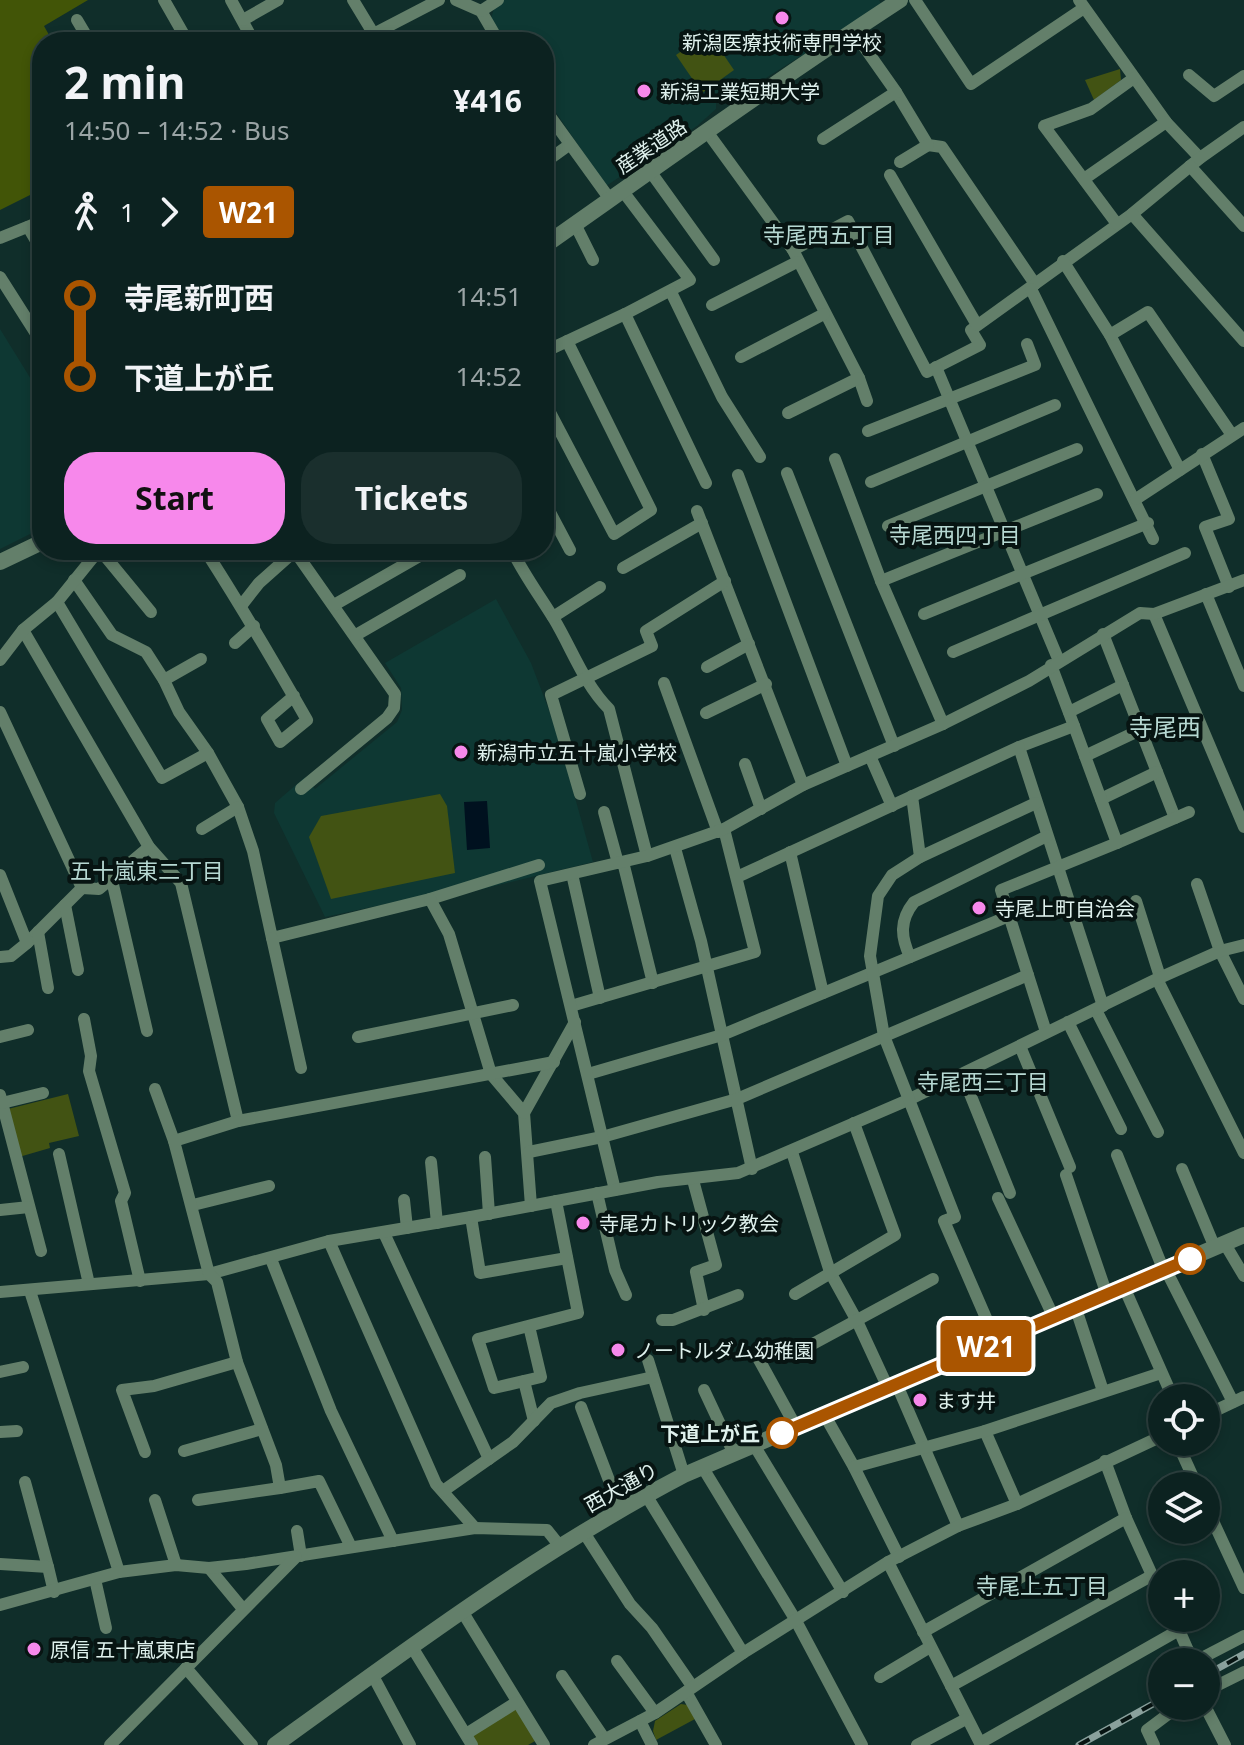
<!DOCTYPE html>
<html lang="en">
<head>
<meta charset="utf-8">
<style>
	body { margin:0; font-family:"Noto Sans","Noto Sans JP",sans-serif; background:#1a2f2d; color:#f1f3f6; height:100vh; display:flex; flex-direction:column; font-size:30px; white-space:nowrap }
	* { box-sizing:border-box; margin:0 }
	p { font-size:26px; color:#9aa4a5 }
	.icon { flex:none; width:44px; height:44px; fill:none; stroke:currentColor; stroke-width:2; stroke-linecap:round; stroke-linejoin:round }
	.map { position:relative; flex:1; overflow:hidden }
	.drawer { position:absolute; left:32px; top:32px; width:522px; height:528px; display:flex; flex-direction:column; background:#0c2220; border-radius:32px; box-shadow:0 4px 12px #0003,0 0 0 2px #2c3f3e }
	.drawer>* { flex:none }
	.badge { padding:0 16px; border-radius:6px; font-size:28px; line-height:52px }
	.fabs { position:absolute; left:1148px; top:1384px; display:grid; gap:16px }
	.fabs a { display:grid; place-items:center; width:72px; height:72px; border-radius:50%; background:#0c2220; box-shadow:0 4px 12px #0003,0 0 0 2px #2c3f3e; font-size:40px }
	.map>.badge { position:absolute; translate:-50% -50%; box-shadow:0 0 0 4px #fff }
	.legs { display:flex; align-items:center; gap:12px; height:88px; padding:0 32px; font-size:26px }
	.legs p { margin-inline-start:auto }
	.overview { display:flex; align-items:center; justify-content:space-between; height:136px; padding:0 32px }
	h1 { font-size:44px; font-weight:700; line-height:60px }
	.action { display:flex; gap:16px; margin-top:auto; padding:16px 32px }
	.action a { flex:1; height:92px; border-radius:32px; background:#f788eb; color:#111; font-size:32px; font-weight:700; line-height:92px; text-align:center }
	.action a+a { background:#1a2f2d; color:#f1f3f6 }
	ul { padding:0 32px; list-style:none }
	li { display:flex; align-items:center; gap:28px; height:80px; font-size:30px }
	li i { display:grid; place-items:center; width:12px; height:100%; margin:0 10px; background:currentColor }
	li i::after { content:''; width:20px; height:20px; margin:-10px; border:6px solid; border-radius:50%; background:#0c2220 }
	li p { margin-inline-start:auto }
	li:first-child i { background:linear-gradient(#0000 50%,currentColor 0) }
	li:last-child i { background:linear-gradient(currentColor 50%,#0000 0) }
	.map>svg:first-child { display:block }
</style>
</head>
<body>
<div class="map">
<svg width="1244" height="1745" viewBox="0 0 1244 1745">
	<rect width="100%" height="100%" fill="#102e2a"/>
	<g fill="#0e3833">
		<polygon points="503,0 879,0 882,5 758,83 732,98 725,96 716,102 716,109 697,126 606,186 544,95 544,42 507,42 491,19 495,5"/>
		<polygon points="0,329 42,397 42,528 0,549"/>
		<polygon points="496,599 531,663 555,726 593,862 437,900 433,894 325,917 274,813 275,803 305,777 315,789 397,722 402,710 401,688 385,663"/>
	</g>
	<g fill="#425313">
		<polygon points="708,32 734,70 702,93 676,55"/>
		<polygon points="1120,69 1121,80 1094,100 1085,80"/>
		<polygon points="440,794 447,806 455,873 331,899 309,837 321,816"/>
		<polygon points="68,1094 79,1136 49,1143 50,1148 19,1157 8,1109"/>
		<polygon points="681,1704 688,1705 695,1719 656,1740 653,1731 655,1721"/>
		<polygon points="516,1706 537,1740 528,1745 475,1745 469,1735"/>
	</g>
	<polygon fill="#425507" points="0,0 88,0 44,26 53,42 42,42 42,189 0,210"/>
	<polygon fill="#00111f" points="487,801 490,848 467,850 464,802"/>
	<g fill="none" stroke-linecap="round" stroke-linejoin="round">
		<g stroke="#637f6a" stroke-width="12">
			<polyline points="164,0 188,42"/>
			<polyline points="231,0 254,42"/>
			<polyline points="353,0 373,33"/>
			<polyline points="456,0 481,11 499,42"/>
			<polyline points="915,0 971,84 1084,8"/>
			<polyline points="1079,0 1166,122 1200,158"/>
			<polyline points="481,11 498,0"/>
			<polyline points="77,20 90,42"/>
			<polyline points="243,20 278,0"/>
			<polyline points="853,31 896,92 928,145 942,147 1035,284"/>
			<polyline points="358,42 439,0"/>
			<polyline points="1189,75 1214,96 1244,76"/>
			<polyline points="544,108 609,198"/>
			<polyline points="708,133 793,250 848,221 927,372 980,345 971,330 1132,214 1200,158 1244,127"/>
			<polyline points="823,139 896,92"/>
			<polyline points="900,162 928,145"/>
			<polyline points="544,163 569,145"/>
			<polyline points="1190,166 1244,226"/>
			<polyline points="650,171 714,260"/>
			<polyline points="890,175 977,325"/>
			<polyline points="1084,179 1166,122"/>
			<polyline points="622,190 690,280 625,314 706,483"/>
			<polyline points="1132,214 1244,341"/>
			<polyline points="575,224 593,260"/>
			<polyline points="1117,224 1044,126 1091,109 1134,78"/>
			<polyline points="28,227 42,251"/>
			<polyline points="0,238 42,221"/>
			<polyline points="793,250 859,378 867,401"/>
			<polyline points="1063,261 1110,335 1180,470"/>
			<polyline points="0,277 42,343"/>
			<polyline points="1031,289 1153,539"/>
			<polyline points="671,292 722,397 760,457"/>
			<polyline points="712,305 797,262"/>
			<polyline points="1110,335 1148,312 1232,435"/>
			<polyline points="544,352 625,314"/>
			<polyline points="741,357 824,314"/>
			<polyline points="936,367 1059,661"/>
			<polyline points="544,401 614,534 651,510 567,341"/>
			<polyline points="788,413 859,378"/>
			<polyline points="868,431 1035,365 1027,344"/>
			<polyline points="1202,454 1229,519 1205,527 1229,587"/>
			<polyline points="835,459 881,581 943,724"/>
			<polyline points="787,473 894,746"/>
			<polyline points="738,475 847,766"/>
			<polyline points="871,482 1055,405"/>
			<polyline points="1136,499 1244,428"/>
			<polyline points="544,501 570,550"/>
			<polyline points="697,511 803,785"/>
			<polyline points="888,526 1077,449"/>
			<polyline points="100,550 151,612"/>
			<path d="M205,550C241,606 274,662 307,720L280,742L267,719L294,696"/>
			<polyline points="294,550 395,694 394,708 387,718 301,789"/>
			<path d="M512,550C524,575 540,596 554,619C572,649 584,684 609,709L647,856"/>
			<polyline points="623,568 702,523"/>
			<polyline points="74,580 112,635 146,652 164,680 179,712 208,753 238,807 253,851 272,938 430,899 539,865"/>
			<polyline points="881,581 1097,494"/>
			<polyline points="1206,594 1244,686"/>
			<polyline points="57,602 162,778 208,753"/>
			<polyline points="334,605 430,550"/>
			<polyline points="241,606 259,583 296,550"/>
			<polyline points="924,614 1148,523"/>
			<polyline points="1154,614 1244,827"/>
			<polyline points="553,617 600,587"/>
			<polyline points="23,630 149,847 181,883 238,1121"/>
			<polyline points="1103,634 1175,818"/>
			<polyline points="356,635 460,575"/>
			<polyline points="235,643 254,626"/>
			<polyline points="953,652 1185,553"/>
			<polyline points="0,660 23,630 57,602 99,550"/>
			<polyline points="1051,665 1074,726 1019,747 1103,1006"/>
			<polyline points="707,667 749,644"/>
			<polyline points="164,680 201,659"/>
			<polyline points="664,683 718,832"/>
			<polyline points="0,712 82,888 27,943"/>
			<polyline points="1069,712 1123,685"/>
			<polyline points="706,713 766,684"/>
			<polyline points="870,756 892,806"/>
			<polyline points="1085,756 1140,730"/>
			<polyline points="745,764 761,809"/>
			<polyline points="580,794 551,695 652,646 646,631 725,581"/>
			<polyline points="912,796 920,857"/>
			<polyline points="1101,799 1157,772"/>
			<polyline points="604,812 618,863"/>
			<polyline points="202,829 238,807"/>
			<polyline points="1117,843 1189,812"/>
			<polyline points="675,848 701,941 752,1169"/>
			<polyline points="790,852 823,993"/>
			<polyline points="623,862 653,983"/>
			<polyline points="572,874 600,998"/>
			<polyline points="0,875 27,943 11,956 0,957"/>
			<polyline points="111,876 147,1031"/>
			<polyline points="737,877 1019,747"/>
			<polyline points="1197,884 1220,951 1244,999"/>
			<polyline points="82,888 99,889 149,847"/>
			<polyline points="430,899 449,934 491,1074 524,1113 531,1206"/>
			<polyline points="1136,901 1160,977"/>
			<polyline points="65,905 78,970"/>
			<polyline points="38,932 48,988"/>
			<polyline points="272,938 301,1068"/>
			<path d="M910,957C901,937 899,921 914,902L1047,836"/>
			<polyline points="1157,979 1244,1153"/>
			<polyline points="571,1006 755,952 724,829"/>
			<polyline points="1096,1010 1158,1132"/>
			<polyline points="84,1019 91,1056 89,1071 125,1193 121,1201 140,1281"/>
			<polyline points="1068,1022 1121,1129"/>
			<polyline points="1046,1032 1001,890 1117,843 1074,726"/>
			<polyline points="0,1037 28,1030"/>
			<polyline points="358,1037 513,1005"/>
			<polyline points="1020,1046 1070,1167"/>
			<polyline points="588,1074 722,1035 1009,916"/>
			<polyline points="962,1074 1010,1193"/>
			<polyline points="155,1089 174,1141"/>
			<polyline points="0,1095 41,1251"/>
			<polyline points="2,1103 43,1093"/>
			<polyline points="524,1113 575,1022"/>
			<polyline points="529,1152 602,1137 737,1099 1028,975"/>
			<polyline points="792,1152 830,1272 857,1321 888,1388"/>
			<polyline points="59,1154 89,1284"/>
			<polyline points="1117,1155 1164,1271"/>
			<polyline points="485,1157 489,1214"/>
			<polyline points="431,1162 437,1223"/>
			<polyline points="1182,1169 1215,1248"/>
			<polyline points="1066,1175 1107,1295"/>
			<polyline points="693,1180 716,1265 696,1272 704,1310"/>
			<polyline points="615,1190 540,881 647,856 724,829 803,785 943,724 1029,681 1140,613 1154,614 1244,580"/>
			<polyline points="597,1193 615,1270 626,1295"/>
			<polyline points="998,1198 1054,1318"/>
			<polyline points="404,1200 407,1228"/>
			<polyline points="193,1205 269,1186"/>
			<polyline points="0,1210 29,1207"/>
			<polyline points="471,1217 480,1273 567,1258"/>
			<polyline points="384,1233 489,1459"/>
			<polyline points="329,1241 436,1484 475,1528"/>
			<polyline points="1225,1244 1244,1276"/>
			<polyline points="271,1259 331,1411 393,1541"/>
			<polyline points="1166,1270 1233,1402"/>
			<polyline points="1124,1287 1173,1398"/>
			<polyline points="30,1291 119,1572"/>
			<polyline points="0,1292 209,1274 329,1241 471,1217 658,1182 738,1173 908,1100 1157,979 1220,951 1244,945"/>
			<polyline points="795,1294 895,1235 854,1123"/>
			<polyline points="1076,1309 1103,1391"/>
			<polyline points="662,1320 673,1320 738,1295"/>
			<polyline points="529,1326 541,1377 494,1388 478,1339 578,1313 556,1201"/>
			<polyline points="996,1341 944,1221 955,1217 884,1036 870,956 878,896 892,875 920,857 1036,803"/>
			<polyline points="796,1353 933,1279"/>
			<polyline points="757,1356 796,1427"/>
			<polyline points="648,1360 684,1475"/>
			<polyline points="0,1372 23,1367"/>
			<polyline points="524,1381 534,1421"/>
			<polyline points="897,1385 958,1526"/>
			<polyline points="704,1390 734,1454"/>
			<polyline points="581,1407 620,1509"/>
			<polyline points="824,1414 854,1467 899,1557"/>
			<polyline points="1206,1415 1244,1397"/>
			<polyline points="985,1431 1017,1504"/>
			<polyline points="0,1432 17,1431"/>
			<polyline points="1177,1442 1197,1486"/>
			<polyline points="754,1445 843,1592"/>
			<polyline points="184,1451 262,1429"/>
			<polyline points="145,1452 122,1390 154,1386 237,1362"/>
			<polyline points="1105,1461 1126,1518 1162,1597"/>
			<polyline points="854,1467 985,1431 1161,1373"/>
			<polyline points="703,1468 795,1619 862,1745"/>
			<polyline points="25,1482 48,1567"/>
			<polyline points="443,1491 513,1442 551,1403 580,1393 653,1377"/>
			<polyline points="646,1495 743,1653"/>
			<polyline points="155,1500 176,1565"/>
			<polyline points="198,1500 280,1488"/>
			<polyline points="1206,1506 1244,1588"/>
			<polyline points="297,1531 301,1556"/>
			<polyline points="583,1531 630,1604 652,1628 692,1686"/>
			<polyline points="351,1547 319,1481 280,1488 276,1465 237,1362 217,1282 209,1274 174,1141 238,1121 554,1062"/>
			<polyline points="888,1562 980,1743 1179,1630 1173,1618"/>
			<polyline points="0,1564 48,1567 54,1592"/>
			<polyline points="209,1568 243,1609"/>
			<polyline points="95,1579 106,1628"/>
			<polyline points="0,1605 119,1572 176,1565 209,1568 246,1564 475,1528 547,1530 559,1545"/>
			<polyline points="462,1611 544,1745"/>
			<polyline points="1179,1630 1193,1662"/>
			<polyline points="923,1632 1126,1518"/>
			<polyline points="412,1647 472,1745"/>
			<polyline points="617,1661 655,1713"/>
			<polyline points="1194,1662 1244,1636"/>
			<polyline points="186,1668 252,1745"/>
			<polyline points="372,1674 410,1745"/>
			<polyline points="562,1676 604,1738"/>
			<polyline points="880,1677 930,1647"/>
			<polyline points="951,1686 1151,1576"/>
			<polyline points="1206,1691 1244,1672"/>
			<polyline points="686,1692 716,1745"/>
			<polyline points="1205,1706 1225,1745"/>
			<polyline points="640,1721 652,1745"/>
			<polyline points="466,1734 517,1702"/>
			<polyline points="110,1745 296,1557"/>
			<polyline points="594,1745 655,1713 743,1653 888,1562 958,1526 1017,1504 1162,1436"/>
			<polyline points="917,1745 966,1719"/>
			<polyline points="1154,1745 1147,1730 1179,1706"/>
		</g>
		<g stroke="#637f6a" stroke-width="16">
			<path d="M544,246C662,163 779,79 900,0"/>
			<polyline points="0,562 42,542"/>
			<path d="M275,1745C407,1649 539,1551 684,1475L1244,1235"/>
		</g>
		<defs>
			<g id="rail">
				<polyline points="1206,1675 1244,1654"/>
				<polyline points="1079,1745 1162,1699"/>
			</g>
		</defs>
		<use href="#rail" stroke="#8aa19d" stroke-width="7"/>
		<use href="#rail" stroke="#071412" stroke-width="4" stroke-dasharray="12" stroke-linecap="butt"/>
	</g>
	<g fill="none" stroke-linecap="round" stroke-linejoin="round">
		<defs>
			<polyline id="line-1" points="782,1433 1190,1259"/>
		</defs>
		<use href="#line-1" stroke="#fff" stroke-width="18"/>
		<use href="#line-1" stroke="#a50" stroke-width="12"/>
	</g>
	<g fill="#f788eb" stroke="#071412" stroke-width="3">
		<circle cx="782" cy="18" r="8"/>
		<circle cx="644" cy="91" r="8"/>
		<circle cx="461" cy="752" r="8"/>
		<circle cx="979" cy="908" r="8"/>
		<circle cx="583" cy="1223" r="8"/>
		<circle cx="618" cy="1350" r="8"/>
		<circle cx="920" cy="1400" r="8"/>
		<circle cx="34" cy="1649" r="8"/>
	</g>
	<g fill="#fff" stroke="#a50" stroke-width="4">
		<circle cx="1190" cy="1259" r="14"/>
		<circle cx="782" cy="1433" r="14"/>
	</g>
	<g text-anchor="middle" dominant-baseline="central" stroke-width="8" stroke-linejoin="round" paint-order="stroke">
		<g font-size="20" fill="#dff1ed" stroke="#071412" text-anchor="start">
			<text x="782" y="42" text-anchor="middle">新潟医療技術専門学校</text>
			<text x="660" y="91">新潟工業短期大学</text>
			<text x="477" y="752">新潟市立五十嵐小学校</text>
			<text x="995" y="908">寺尾上町自治会</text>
			<text x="599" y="1223">寺尾カトリック教会</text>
			<text x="634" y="1350">ノートルダム幼稚園</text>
			<text x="936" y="1400">ます井</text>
			<text x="50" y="1649">原信 五十嵐東店</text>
		</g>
		<g font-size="20" fill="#dff1ed" stroke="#071412">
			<text transform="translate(651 146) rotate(-34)">産業道路</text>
			<text transform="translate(621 1487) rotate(-29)">西大通り</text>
		</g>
		<g font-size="20" font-weight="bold" fill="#dff1ed" stroke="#071412" text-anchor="end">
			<text x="760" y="1433">下道上が丘</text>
		</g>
		<g font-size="22" fill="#b6d8d2" stroke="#071412">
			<text x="829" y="234">寺尾西五丁目</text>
			<text x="955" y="534">寺尾西四丁目</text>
			<text x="147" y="870">五十嵐東二丁目</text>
			<text x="983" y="1081">寺尾西三丁目</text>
			<text x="1042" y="1585">寺尾上五丁目</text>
		</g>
		<g font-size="24" fill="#b6d8d2" stroke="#071412">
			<text x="1165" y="726">寺尾西</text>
		</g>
	</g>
</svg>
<div class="fabs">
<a><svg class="icon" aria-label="locate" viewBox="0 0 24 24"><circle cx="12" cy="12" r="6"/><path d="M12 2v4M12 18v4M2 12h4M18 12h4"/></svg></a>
<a><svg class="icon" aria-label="layers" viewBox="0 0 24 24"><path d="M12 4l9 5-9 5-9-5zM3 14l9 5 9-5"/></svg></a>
<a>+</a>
<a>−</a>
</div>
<b class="badge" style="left:986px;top:1346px;background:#a50;color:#fff">W21</b>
<section class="drawer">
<div class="overview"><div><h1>2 min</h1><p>14:50 – 14:52 · Bus</p></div><b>¥416</b></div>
<div class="legs"><svg class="icon" aria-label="walk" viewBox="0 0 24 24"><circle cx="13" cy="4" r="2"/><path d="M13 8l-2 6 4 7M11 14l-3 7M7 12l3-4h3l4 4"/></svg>1<svg class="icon" aria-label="forward" viewBox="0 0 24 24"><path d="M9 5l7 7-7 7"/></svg><b class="badge" style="background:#a50;color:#fff">W21</b></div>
<ul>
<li><i style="color:#a50"></i><b>寺尾新町西</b><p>14:51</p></li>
<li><i style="color:#a50"></i><b>下道上が丘</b><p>14:52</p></li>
</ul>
<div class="action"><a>Start</a><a>Tickets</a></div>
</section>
</div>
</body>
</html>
